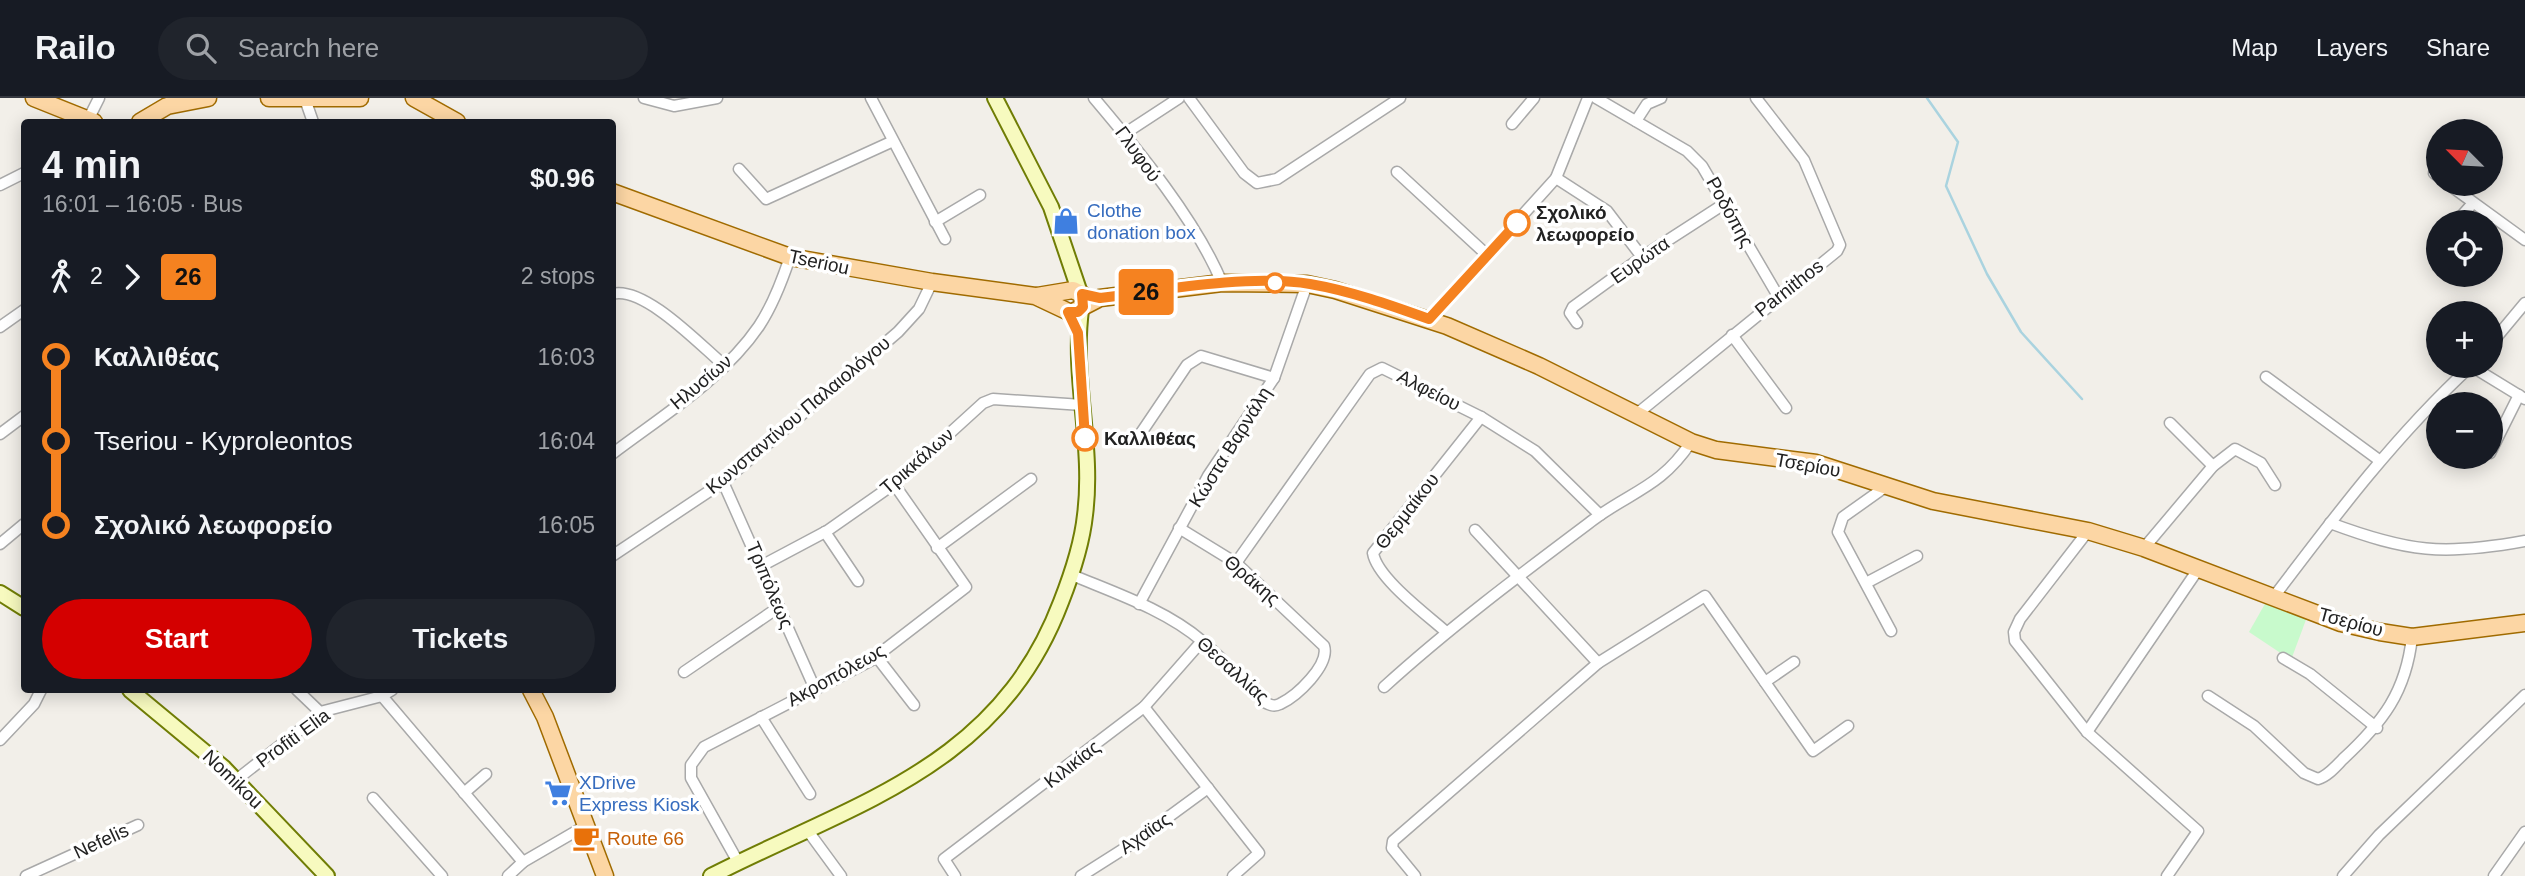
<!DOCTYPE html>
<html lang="en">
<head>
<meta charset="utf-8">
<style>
	body { margin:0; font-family:Helvetica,sans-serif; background:#20242c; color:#f1f3f6; height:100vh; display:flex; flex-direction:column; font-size:26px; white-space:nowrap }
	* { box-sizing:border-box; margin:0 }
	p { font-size:23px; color:#9ea1a6 }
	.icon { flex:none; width:38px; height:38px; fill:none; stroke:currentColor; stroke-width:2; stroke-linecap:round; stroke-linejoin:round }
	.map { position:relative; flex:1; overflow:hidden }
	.panel { position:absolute; left:21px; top:21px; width:595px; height:574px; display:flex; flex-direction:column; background:#171b24; border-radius:7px; box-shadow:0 4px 18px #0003 }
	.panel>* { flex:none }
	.badge { padding:0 14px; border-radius:5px; font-size:24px; line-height:46px }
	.needle { width:46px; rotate:294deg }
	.buttons { position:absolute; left:2426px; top:21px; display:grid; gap:14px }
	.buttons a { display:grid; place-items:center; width:77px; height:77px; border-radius:50%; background:#171b24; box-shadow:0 4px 18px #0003; font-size:35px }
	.map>.badge { position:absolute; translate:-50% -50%; box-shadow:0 0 0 4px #fff }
	.legs { display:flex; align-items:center; gap:10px; height:77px; padding:0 21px; font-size:23px }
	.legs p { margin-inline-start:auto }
	.head { display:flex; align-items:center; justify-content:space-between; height:119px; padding:0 21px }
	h1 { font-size:38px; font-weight:700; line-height:52px }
	.primary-button { display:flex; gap:14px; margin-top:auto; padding:14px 21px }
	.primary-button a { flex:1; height:80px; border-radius:42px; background:#d40000; color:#fff; font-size:28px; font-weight:700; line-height:80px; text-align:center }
	.primary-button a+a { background:#20242c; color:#f1f3f6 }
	ul { padding:0 21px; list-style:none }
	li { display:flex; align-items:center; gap:24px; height:84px; font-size:26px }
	li i { display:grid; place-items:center; width:10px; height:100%; margin:0 9px; background:currentColor }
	li i::after { content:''; width:18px; height:18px; margin:-9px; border:5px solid; border-radius:50%; background:#171b24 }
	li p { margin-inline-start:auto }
	li:first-child i { background:linear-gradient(#0000 50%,currentColor 0) }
	li:last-child i { background:linear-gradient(currentColor 50%,#0000 0) }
	header { display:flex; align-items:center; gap:42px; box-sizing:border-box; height:98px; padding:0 35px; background:#171b24; border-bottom:2px solid #363941 }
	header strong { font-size:33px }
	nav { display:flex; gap:38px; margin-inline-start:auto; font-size:24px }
	.search { width:490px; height:63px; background:#20242c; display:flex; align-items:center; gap:18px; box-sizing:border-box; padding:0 24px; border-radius:38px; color:#9ea1a6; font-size:26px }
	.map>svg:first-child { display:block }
</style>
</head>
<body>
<header>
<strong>Railo</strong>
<div class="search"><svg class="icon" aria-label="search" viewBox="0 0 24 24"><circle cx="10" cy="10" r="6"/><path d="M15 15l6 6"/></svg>Search here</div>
<nav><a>Map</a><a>Layers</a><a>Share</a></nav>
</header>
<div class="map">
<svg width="2525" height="778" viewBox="0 0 2525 778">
	<rect width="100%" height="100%" fill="#f2efe9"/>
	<polygon fill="#c8facc" points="2266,504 2307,519 2291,562 2249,534"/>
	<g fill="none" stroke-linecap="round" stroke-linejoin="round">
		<polyline stroke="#aad3df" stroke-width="2.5" points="1927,0 1958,44 1946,88 1987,176 2021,234 2082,301"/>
		<defs>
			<g id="street">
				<polyline points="644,0 674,8 717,0"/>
				<polyline points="871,0 945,141"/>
				<path d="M1094,0C1138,52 1196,122 1222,185"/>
				<polyline points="1189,0 1244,75 1257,85 1277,81 1400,0"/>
				<polyline points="1596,0 1687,53 1702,68 1778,198"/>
				<polyline points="305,1 313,24"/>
				<polyline points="1636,23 1647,6 1661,0"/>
				<polyline points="87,24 99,0"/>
				<polyline points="1512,26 1534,0"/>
				<polyline points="1124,36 1179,0"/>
				<polyline points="739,71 766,101 891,44"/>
				<polyline points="1397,74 1487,157"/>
				<polyline points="2434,75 2438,78"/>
				<polyline points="1556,80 1607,113 1642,159"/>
				<polyline points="2448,86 2525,142"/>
				<polyline points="0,87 24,75"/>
				<polyline points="935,124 980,97"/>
				<polyline points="2456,124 2473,105"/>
				<polyline points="2435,147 2438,144"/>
				<path d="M612,196C644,187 701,248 725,268"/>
				<polyline points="1429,221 1556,80 1588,0"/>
				<polyline points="1577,225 1570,215 1573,209 1642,159 1724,106"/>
				<polyline points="0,229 24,212"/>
				<polyline points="1732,237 1786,310"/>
				<polyline points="2490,247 2525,205"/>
				<polyline points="2471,268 2525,301"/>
				<polyline points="2266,279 2379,362"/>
				<polyline points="1638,315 1837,153 1840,147 1804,62 1756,0"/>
				<polyline points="2170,325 2213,368"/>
				<polyline points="0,336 24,318"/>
				<polyline points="1137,341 1187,267 1201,258 1274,280"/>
				<polyline points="2490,355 2519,297"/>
				<path d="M612,356C662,318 723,281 759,228C773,207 782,183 790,159"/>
				<polyline points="723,384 815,591"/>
				<polyline points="1888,387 1843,419 1838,434 1891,533"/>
				<path d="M2330,425C2408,454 2443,458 2525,443"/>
				<polyline points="1475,432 1598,565"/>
				<polyline points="2088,433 2020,521 2014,534 2015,543 2087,634 2198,733 2167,778"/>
				<polyline points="825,434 858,483"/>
				<polyline points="0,446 24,426"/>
				<polyline points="937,450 1031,381"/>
				<polyline points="2144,450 2213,368 2235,351 2261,365 2275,387"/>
				<polyline points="612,458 723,384 898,234 919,211 932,184"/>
				<polyline points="1236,465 1370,276 1382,270 1481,319 1535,353 1600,417"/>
				<polyline points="763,467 827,433 894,386 983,305 993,301 1082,307"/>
				<path d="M1072,477C1115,495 1166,512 1202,543C1224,562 1244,584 1264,604C1270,607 1274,609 1280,606C1297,598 1330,567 1324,548L1236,465L1179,430"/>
				<polyline points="1866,485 1917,458"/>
				<path d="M2273,500C2335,418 2395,338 2471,268"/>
				<polyline points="1139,506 1208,378 1274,280 1307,186"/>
				<path d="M1445,533C1426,516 1377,480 1373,455L1481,319"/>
				<polyline points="876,558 914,607"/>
				<polyline points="2283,560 2310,576 2377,630"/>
				<polyline points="684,574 779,509"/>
				<polyline points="1765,584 1794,564"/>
				<path d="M1384,589C1450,529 1521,476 1593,422C1632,393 1661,389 1691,344"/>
				<polyline points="297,592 321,615"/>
				<polyline points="382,598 523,764"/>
				<path d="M2208,598L2254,628L2304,675L2318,681C2328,678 2336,668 2343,661C2383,624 2406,594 2412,539"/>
				<polyline points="1144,609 1259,755 1233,778"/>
				<polyline points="761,619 810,696"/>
				<polyline points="2087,634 2199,470"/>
				<polyline points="0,642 34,606 41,592"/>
				<polyline points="236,682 324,613 382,598 392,592"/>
				<polyline points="464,695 486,676"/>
				<polyline points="373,700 442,778"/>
				<polyline points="808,733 841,778"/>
				<polyline points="738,764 691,680 691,667 704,649 870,563 966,489 894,386"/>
				<polyline points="26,778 138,727"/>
				<polyline points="508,778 523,764 585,728"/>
				<polyline points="955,778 944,761 1144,609 1202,543"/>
				<polyline points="1081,778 1133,745 1208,690"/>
				<polyline points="1415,778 1392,750 1393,743 1598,565 1705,498 1813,653 1848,628"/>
				<polyline points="2343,778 2379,737 2525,597"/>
				<polyline points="2494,778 2525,734"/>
			</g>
			<g id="secondary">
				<polyline points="995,0 1051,109 1080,195"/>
				<polyline points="0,495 24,510"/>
				<polyline points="130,592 224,670 327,778"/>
				<path d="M711,778C854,705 998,670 1061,504C1072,476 1082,446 1085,417C1094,348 1072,280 1081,212"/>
			</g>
			<g id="primary">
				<polyline points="34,0 94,24"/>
				<polyline points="269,0 360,0"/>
				<polyline points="414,0 457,24"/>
				<polyline points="140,24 167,8 208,0"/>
				<polyline points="612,94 790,159 932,184 1035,198 1071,215 1100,200 1222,185 1307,186 1335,192 1447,228 1539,268 1691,344 1716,352 1816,365 1933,403 2088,433 2144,450 2341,525 2380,534 2412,539 2525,525"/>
				<polyline points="1037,198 1073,192 1083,197 1084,206"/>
				<polyline points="531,592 545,619 605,778"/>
			</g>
		</defs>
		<use href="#street" stroke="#a9a9a9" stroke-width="13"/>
		<use href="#secondary" stroke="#707d05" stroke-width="18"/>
		<use href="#primary" stroke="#a06b00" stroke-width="19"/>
		<use href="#street" stroke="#fff" stroke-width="10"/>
		<use href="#secondary" stroke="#f7fabf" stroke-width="14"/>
		<use href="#primary" stroke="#fcd6a4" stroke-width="16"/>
	</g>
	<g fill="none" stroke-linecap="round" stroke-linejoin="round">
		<defs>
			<path id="line-1" d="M1085,340L1078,235L1068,214H1078L1083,209L1082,196L1100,200C1163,192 1248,176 1310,186C1351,193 1390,207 1429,221L1517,125"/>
		</defs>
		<use href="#line-1" stroke="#fff" stroke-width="16"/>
		<use href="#line-1" stroke="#f58220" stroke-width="10"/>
	</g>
	<defs>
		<symbol id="shop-bare" viewBox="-9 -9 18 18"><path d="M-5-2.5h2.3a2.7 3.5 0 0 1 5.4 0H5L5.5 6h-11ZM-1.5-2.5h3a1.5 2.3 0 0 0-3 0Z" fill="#3f7fe0" stroke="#fff" stroke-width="2.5" paint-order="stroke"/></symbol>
		<symbol id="supermarket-bare" viewBox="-9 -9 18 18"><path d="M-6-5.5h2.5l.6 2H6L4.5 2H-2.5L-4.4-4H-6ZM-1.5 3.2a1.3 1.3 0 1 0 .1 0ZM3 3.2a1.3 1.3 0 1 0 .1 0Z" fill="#3f7fe0" stroke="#fff" stroke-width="2.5" paint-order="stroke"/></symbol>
		<symbol id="cafe-bare" viewBox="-9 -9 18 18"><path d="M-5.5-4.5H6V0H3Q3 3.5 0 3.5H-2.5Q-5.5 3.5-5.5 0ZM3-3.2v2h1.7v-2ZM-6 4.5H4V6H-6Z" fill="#e8710a" stroke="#fff" stroke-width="2.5" paint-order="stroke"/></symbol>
	</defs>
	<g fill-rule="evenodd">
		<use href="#shop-bare" x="1047" y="104" width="38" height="38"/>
		<use href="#supermarket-bare" x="539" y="676" width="38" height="38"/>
		<use href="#cafe-bare" x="567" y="721" width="38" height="38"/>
	</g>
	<g fill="#fff" stroke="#f58220" stroke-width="3.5">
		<circle cx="1517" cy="125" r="12"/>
		<circle cx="1275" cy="185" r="9"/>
		<circle cx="1085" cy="340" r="12"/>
	</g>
	<g text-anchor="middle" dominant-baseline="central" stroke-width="7" stroke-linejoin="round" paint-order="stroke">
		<g font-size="19" fill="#222" stroke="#fff">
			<text transform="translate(1138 56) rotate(54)">Γλυφού</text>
			<text transform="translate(1730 114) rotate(61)">Ροδόπης</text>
			<text transform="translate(1640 162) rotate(-35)">Ευρώτα</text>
			<text transform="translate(819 164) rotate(12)">Tseriou</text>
			<text transform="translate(1789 190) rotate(-38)">Parnithos</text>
			<text transform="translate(701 284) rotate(-40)">Ηλυσίων</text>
			<text transform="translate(1429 292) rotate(27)">Αλφείου</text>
			<text transform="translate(798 317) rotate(-40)">Κωνσταντίνου Παλαιολόγου</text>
			<text transform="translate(1230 349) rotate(-58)">Κώστα Βαρνάλη</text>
			<text transform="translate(917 363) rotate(-41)">Τρικκάλων</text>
			<text transform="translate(1808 367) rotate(10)">Τσερίου</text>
			<text transform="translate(1407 413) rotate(-52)">Θερμαίκου</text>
			<text transform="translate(1252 482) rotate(40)">Θράκης</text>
			<text transform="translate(770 487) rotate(67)">Τριπόλεως</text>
			<text transform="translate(2351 524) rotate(15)">Τσερίου</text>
			<text transform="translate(1233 572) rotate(42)">Θεσαλλίας</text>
			<text transform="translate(836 577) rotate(-29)">Ακροπόλεως</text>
			<text transform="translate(293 640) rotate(-36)">Profiti Elia</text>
			<text transform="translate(1072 666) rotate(-38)">Κιλικίας</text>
			<text transform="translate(233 681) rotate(44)">Nomikou</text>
			<text transform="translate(1145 735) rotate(-35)">Αχαϊας</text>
			<text transform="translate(101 743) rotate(-25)">Nefelis</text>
		</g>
		<g font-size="19" fill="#366cbe" stroke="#fff" text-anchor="start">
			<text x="1087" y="112">Clothe<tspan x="1087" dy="22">donation box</tspan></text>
			<text x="579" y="684">XDrive<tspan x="579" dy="22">Express Kiosk</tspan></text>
		</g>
		<g font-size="19" font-weight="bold" fill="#222" stroke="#fff" text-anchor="start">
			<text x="1536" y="114">Σχολικό<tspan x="1536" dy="22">λεωφορείο</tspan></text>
			<text x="1104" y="340">Καλλιθέας</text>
		</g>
		<g font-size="19" fill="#c56008" stroke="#fff" text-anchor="start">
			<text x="607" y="740">Route 66</text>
		</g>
	</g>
</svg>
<div class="buttons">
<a><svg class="needle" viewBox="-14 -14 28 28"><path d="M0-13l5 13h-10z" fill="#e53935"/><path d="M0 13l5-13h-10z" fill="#9ea1a6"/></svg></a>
<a><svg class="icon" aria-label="locate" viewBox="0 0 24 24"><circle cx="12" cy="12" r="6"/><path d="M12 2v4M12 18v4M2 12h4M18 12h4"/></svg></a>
<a>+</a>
<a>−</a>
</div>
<b class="badge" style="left:1146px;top:194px;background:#f58220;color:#111">26</b>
<section class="panel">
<div class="head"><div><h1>4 min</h1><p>16:01 – 16:05 · Bus</p></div><b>$0.96</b></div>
<div class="legs"><svg class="icon" aria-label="walk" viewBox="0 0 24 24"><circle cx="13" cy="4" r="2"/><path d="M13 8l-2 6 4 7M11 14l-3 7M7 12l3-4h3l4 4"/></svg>2<svg class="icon" aria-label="forward" viewBox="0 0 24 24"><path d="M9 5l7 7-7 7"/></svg><b class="badge" style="background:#f58220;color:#111">26</b><p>2 stops</p></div>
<ul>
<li><i style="color:#f58220"></i><b>Καλλιθέας</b><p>16:03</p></li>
<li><i style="color:#f58220"></i><span>Tseriou - Kyproleontos</span><p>16:04</p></li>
<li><i style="color:#f58220"></i><b>Σχολικό λεωφορείο</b><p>16:05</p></li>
</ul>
<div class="primary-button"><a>Start</a><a>Tickets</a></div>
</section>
</div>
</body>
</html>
